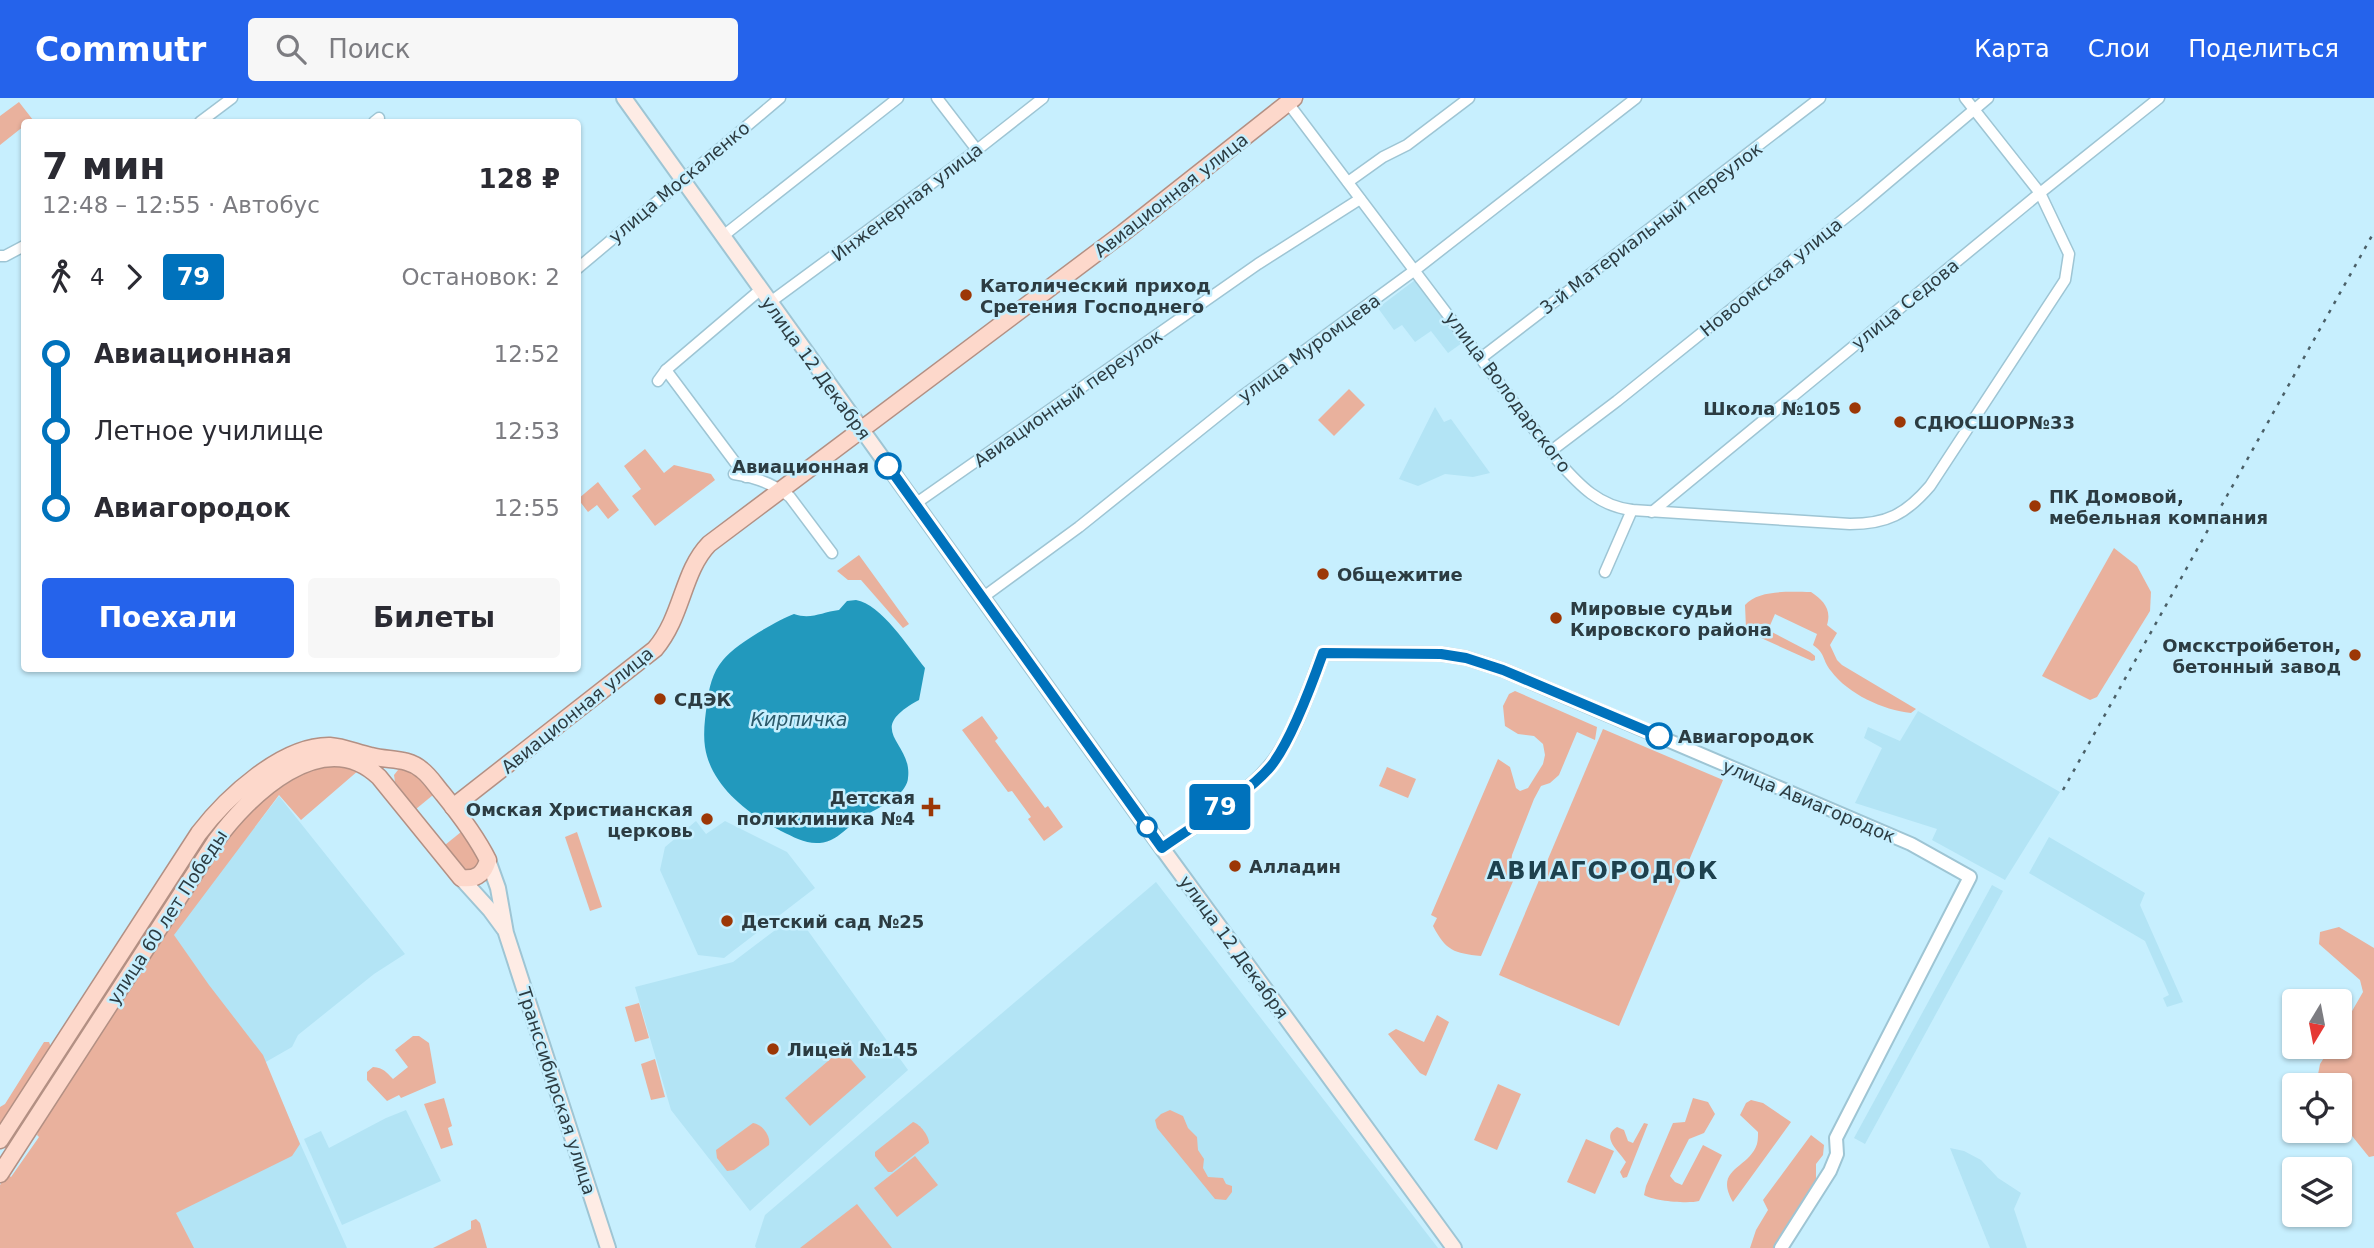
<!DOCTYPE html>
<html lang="ru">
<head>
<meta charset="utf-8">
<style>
	body { margin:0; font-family:"DejaVu Sans",sans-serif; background:#f7f7f7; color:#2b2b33; height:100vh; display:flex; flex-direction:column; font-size:26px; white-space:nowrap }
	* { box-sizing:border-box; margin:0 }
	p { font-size:23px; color:#7c7c81 }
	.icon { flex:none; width:38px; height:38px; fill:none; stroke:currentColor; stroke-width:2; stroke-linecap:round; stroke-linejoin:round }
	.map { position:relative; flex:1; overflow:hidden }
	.side { position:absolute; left:21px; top:21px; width:560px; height:553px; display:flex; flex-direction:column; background:#fff; border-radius:7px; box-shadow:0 2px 5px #0004 }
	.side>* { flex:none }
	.badge { padding:0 14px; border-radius:5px; font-size:24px; line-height:46px }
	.needle { width:46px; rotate:190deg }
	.tools { position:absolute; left:2282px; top:891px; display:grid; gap:14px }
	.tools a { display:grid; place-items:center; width:70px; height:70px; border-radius:7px; background:#fff; box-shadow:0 2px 5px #0004; font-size:35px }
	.map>.badge { position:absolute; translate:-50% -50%; box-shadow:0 0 0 4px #fff }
	.legs { display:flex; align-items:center; gap:10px; height:77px; padding:0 21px; font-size:23px }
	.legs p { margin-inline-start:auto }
	.head { display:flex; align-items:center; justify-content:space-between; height:119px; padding:0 21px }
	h1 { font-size:38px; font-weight:700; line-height:52px }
	.button { display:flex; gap:14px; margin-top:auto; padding:14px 21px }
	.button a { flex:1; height:80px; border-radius:7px; background:#2563eb; color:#fff; font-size:28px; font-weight:700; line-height:80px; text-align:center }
	.button a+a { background:#f7f7f7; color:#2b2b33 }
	ul { padding:0 21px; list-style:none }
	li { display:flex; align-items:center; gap:24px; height:77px; font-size:26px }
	li i { display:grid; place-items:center; width:10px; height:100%; margin:0 9px; background:currentColor }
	li i::after { content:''; width:18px; height:18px; margin:-9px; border:5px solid; border-radius:50%; background:#fff }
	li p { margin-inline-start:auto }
	li:first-child i { background:linear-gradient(#0000 50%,currentColor 0) }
	li:last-child i { background:linear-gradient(currentColor 50%,#0000 0) }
	header { display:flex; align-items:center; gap:42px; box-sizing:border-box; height:98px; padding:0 35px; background:#2563eb; color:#fff }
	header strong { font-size:33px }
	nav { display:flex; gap:38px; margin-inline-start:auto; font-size:24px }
	.search { width:490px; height:63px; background:#f7f7f7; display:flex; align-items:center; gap:18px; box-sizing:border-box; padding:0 24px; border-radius:7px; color:#7c7c81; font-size:26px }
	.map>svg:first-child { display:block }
</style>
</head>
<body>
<header>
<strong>Commutr</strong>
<div class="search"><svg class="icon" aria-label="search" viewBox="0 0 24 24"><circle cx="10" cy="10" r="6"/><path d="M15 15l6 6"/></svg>Поиск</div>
<nav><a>Карта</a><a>Слои</a><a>Поделиться</a></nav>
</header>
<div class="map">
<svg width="2374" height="1150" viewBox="0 0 2374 1150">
	<rect width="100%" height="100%" fill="#c7effe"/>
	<g fill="#b3e4f5">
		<polygon points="1415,182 1462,245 1448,255 1431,233 1415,244 1402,227 1394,232 1378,210"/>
		<polygon points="1435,309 1444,324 1451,321 1490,375 1473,379 1445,376 1418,388 1399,381"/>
		<polygon points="1918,613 2060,694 2005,782 1932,742 1937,731 1855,705 1882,650 1864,640 1868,629 1900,643"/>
		<polygon points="279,698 405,856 374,876 298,937 292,949 264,965 347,1150 0,1150 0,1126 174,833"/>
		<polygon points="696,723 706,736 725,723 787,754 815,790 724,860 698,857 660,772 665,749"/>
		<polygon points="2049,739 2145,795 2140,807 2183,904 2167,909 2163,900 2169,897 2145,843 2029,775"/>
		<polygon points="1156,784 1438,1150 756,1150 755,1148 765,1117"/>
		<polygon points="1992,787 2003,793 1865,1046 1854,1040"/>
		<polygon points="790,821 801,823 908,972 750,1113 671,1012 635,889 733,864"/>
		<polygon points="406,1012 441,1083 342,1127 304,1041 321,1033 329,1050 386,1020"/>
		<polygon points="1950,1050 1964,1053 1981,1062 1998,1080 2021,1095 2014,1111 2027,1150 1990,1150"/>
	</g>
	<g fill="#e9b19d">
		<polygon points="19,4 33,22 24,24 24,28 0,47 0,18"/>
		<polygon points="1349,291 1365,307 1334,338 1318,322"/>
		<polygon points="645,351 664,375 674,367 711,376 715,382 655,428 632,398 641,391 624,368"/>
		<polygon points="598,384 619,412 608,421 597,407 588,414 578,401"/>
		<polygon points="2114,450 2137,468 2151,494 2150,513 2097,599 2090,602 2042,578"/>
		<polygon points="859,457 909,526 903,530 861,482 848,482 837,473"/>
		<path d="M1811,494C1823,502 1832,511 1827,527L1837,535L1830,547L1837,562L1842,567L1916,611L1911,615C1883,612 1848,596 1831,573C1822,562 1826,556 1813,547L1817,536L1775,516L1768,532L1810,554L1815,558V562L1812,563L1750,535L1746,530L1745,507C1759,491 1791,494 1811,494Z"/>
		<path d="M1515,593L1597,629L1595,642L1577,634L1559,677L1550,685L1541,688L1534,701L1512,757L1511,765L1514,781L1481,858C1454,855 1446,853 1433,828L1437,820L1431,817L1498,661L1510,669L1516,690L1520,693L1528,690L1543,666L1545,657L1543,646L1534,638L1518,636L1505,628L1503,608L1509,596Z"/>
		<polygon points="982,618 998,640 995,643 1045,710 1048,708 1063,729 1044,743 1028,721 1031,719 1012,693 1008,694 962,632"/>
		<polygon points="1603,631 1723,682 1619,928 1499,877"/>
		<polygon points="344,665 359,672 301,722 279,697 174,837 209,887 263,957 300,1046 292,1058 176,1115 194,1150 0,1150 0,1087 7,1076 11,1079 39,1039 37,1037 42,1022 168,829 232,735 265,700 300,677 322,667"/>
		<polygon points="1387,669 1416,681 1408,700 1379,688"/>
		<polygon points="404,670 411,672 433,697 416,711 395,684 394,677 398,672"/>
		<polygon points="461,734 479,759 477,770 467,773 445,747"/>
		<polygon points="577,734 602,809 590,813 565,739"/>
		<polygon points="2339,829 2374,850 2374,1058 2369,1059 2340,1023 2340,987 2316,987 2320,966 2331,949 2340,948 2340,934 2363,894 2360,882 2319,846 2320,834"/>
		<polygon points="639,905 649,940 635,944 625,909"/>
		<polygon points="1437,917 1449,924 1426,978 1420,975 1388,936 1396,931 1424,944"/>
		<path d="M413,938H419L429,945L436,985L401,1000L399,997L387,1003L367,982V974L373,969C384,970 386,974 393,981L408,969L395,952Z"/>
		<polygon points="44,944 49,944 52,952 0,1029 0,1009 5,1006"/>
		<polygon points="842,951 866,979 810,1028 785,1000"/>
		<polygon points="655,961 665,999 651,1002 641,966"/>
		<polygon points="1498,986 1521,996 1497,1052 1474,1042"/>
		<polygon points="444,1000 452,1028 448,1030 453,1047 441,1051 424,1006"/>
		<path d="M1693,1000L1708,1004L1715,1016L1704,1035L1689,1041L1670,1078L1675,1084L1682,1087L1703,1047L1722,1057L1699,1103C1688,1106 1653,1103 1644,1097L1646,1088L1673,1025L1685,1024Z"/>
		<path d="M1751,1002L1763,1005L1791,1024L1733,1104C1713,1070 1749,1071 1757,1046C1758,1042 1758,1038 1758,1034L1740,1017L1746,1005Z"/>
		<polygon points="1170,1012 1183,1018 1188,1030 1197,1039 1198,1052 1204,1061 1203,1070 1208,1079 1223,1080 1226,1086 1232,1088 1232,1094 1226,1102 1215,1101 1157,1030 1155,1022 1161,1016"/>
		<path d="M913,1024C920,1026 929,1038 929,1045L892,1074H888L875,1058V1054Z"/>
		<path d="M753,1025C762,1026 771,1038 769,1047L734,1072L727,1073L717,1060L716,1052Z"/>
		<path d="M1644,1025L1648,1026L1627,1079L1623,1080L1620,1074L1626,1064C1619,1053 1600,1039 1617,1029L1624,1032L1628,1043L1633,1045Z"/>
		<polygon points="1811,1037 1824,1047 1823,1057 1816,1066 1816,1085 1776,1150 1750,1150 1756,1132 1768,1112 1763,1102"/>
		<polygon points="1586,1041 1614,1053 1595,1096 1567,1084"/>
		<polygon points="915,1058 938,1087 897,1119 874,1090"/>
		<polygon points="857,1106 892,1150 800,1150"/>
		<polygon points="476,1121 480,1125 487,1150 433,1150 471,1131 471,1123"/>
	</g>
	<path fill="#2299bd" d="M856,502C881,506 909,550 925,570L919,602C862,633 913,643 908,680C908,686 902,694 897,698C885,708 869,714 857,723C848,729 840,738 831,742C812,750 798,741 781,733C748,716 711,688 705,649C703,636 705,619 707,606C709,590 712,575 723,562C734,547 776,523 794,516C811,522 822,514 839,512L847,503Z"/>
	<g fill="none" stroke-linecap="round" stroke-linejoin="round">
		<defs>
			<g id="minor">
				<polyline points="937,0 977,52"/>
				<path d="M1288,5L1558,363C1580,388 1599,408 1632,412L1850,426C1887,426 1906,416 1930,388L2065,182L2069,156L2040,95L1965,0"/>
				<polyline points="200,24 232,0"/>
				<polyline points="374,24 379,20"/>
				<polyline points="1348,84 1383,59 1407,47 1469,0"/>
				<polyline points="723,138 898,0"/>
				<polyline points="0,158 5,158 24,148"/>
				<polyline points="578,170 780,0"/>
				<polyline points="769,205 973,55 1043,0"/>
				<polyline points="1481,260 1820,0"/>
				<polyline points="666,272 746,379"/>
				<polyline points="658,283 666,272 760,192"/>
				<polyline points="1551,353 1617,303 1860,108 1988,0"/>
				<path d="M734,376C755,379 774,386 790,399L832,455"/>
				<polyline points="915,406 1258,166 1360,101"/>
				<polyline points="1652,414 2040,95 2159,0"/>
				<polyline points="1605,474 1632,412"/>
				<polyline points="982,500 1079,429 1241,299 1415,172 1636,0"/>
			</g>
			<path id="tertiary" d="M1162,750C1195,727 1245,699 1270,668C1292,643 1311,587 1323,555L1441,556L1466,560L1503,572L1911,746L1970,779L1836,1040L1837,1056L1830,1073L1781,1150"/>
			<g id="secondary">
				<polyline points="624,0 1162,750 1454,1150"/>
				<polyline points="488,762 498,790 506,835 608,1150"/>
				<polyline points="461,780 490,812 504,831"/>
			</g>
			<g id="primary">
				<path d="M453,709L655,551C683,518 682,474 709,446L1123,135L1294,0"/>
				<path d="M0,1042L199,735C226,700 282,647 330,648C344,649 357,655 371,658C389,663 407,659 422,672C430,678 436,688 443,696C460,717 476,738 488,762C484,776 476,782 461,780L379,679C323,625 248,698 215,744L0,1076"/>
			</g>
		</defs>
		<use href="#minor" stroke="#9ec5d4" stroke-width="13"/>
		<use href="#tertiary" stroke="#9ec5d4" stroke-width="16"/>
		<use href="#secondary" stroke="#9ec5d4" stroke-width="18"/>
		<use href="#primary" stroke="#b39084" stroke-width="19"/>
		<use href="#minor" stroke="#fff" stroke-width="10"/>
		<use href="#tertiary" stroke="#fff" stroke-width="12"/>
		<use href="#secondary" stroke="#feece5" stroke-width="14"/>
		<use href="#primary" stroke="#fdd8cb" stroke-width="16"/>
		<polyline stroke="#4b6068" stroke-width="2.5" stroke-dasharray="3.5 7" stroke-linecap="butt" points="2063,692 2374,134"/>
	</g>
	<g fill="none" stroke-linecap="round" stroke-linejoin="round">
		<defs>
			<path id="line-1" d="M888,368L1162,750C1194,727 1246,698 1271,668C1291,643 1312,586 1323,555L1441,556L1466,560L1503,572L1659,638"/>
		</defs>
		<use href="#line-1" stroke="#fff" stroke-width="16"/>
		<use href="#line-1" stroke="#0072bc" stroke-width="10"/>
	</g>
	<g fill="#9c3706" stroke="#c7effe" stroke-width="2.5">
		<circle cx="966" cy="197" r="7"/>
		<circle cx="1855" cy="310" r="7"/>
		<circle cx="1900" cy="324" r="7"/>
		<circle cx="2035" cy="408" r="7"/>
		<circle cx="1323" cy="476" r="7"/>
		<circle cx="1556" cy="520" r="7"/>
		<circle cx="2355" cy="557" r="7"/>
		<circle cx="660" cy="601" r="7"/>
		<path d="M927.5 698.5h7v7h7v7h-7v7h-7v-7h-7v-7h7z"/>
		<circle cx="707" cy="721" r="7"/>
		<circle cx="1235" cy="768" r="7"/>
		<circle cx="727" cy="823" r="7"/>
		<circle cx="773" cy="951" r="7"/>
	</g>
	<g fill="#fff" stroke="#0072bc" stroke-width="3.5">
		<circle cx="888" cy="368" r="12"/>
		<circle cx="1659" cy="638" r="12"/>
		<circle cx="1147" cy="729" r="9"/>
	</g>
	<g text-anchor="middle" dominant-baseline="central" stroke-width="5" stroke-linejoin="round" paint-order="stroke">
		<g font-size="18" fill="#2c3c42" stroke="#c7effe">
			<text transform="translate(679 84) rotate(-40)">улица Москаленко</text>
			<text transform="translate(1171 97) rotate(-38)">Авиационная улица</text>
			<text transform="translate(907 104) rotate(-37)">Инженерная улица</text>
			<text transform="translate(1651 130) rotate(-37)">3-й Материальный переулок</text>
			<text transform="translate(1771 179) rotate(-39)">Новоомская улица</text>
			<text transform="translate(1905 206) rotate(-39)">улица Седова</text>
			<text transform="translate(1309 250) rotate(-36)">улица Муромцева</text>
			<text transform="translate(816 270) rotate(54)">улица 12 Декабря</text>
			<text transform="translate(1508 294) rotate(53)">улица Володарского</text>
			<text transform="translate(1068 300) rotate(-35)">Авиационный переулок</text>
			<text transform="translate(577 612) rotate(-39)">Авиационная улица</text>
			<text transform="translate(1809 703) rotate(23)">улица Авиагородок</text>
			<text transform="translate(167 819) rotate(-57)">улица 60 лет Победы</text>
			<text transform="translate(1234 849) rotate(54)">улица 12 Декабря</text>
			<text transform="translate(557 993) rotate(72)">Транссибирская улица</text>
		</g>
		<g font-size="18" font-weight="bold" fill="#2c3c42" stroke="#c7effe" text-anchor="start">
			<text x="980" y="187">Католический приход<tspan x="980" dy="21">Сретения Господнего</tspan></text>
			<text x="1841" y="310" text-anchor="end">Школа №105</text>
			<text x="1914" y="324">СДЮСШОР№33</text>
			<text x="2049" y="398">ПК Домовой,<tspan x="2049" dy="21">мебельная компания</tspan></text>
			<text x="1337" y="476">Общежитие</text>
			<text x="1570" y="510">Мировые судьи<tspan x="1570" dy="21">Кировского района</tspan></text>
			<text x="2341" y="547" text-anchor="end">Омскстройбетон,<tspan x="2341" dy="21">бетонный завод</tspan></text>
			<text x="674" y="601">СДЭК</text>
			<text x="915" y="699" text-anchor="end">Детская<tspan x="915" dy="21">поликлиника №4</tspan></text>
			<text x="693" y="711" text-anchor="end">Омская Христианская<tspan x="693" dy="21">церковь</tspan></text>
			<text x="1249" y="768">Алладин</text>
			<text x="741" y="823">Детский сад №25</text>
			<text x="787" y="951">Лицей №145</text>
		</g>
		<g font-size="18" font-weight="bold" fill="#2c3c42" stroke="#c7effe" text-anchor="end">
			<text x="869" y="368">Авиационная</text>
			<text x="1678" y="638" text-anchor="start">Авиагородок</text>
		</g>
		<g font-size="19" font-style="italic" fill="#2c5a6a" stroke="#c7effe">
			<text x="799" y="621">Кирпичка</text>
		</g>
		<g font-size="24" font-weight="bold" letter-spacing="2" fill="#1e414e" stroke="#c7effe">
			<text x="1603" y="773">АВИАГОРОДОК</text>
		</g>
	</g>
</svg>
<div class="tools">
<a><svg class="needle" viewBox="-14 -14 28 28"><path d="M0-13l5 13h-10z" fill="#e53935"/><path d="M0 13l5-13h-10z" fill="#7c7c81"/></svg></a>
<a><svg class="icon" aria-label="locate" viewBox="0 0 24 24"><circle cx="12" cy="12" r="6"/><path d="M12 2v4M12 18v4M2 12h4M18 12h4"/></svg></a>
<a><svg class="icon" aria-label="layers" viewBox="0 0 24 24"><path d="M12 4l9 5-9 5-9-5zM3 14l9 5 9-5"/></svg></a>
</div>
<b class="badge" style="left:1220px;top:709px;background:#0072bc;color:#fff">79</b>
<section class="side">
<div class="head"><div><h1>7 мин</h1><p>12:48 – 12:55 · Автобус</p></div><b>128 ₽</b></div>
<div class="legs"><svg class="icon" aria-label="walk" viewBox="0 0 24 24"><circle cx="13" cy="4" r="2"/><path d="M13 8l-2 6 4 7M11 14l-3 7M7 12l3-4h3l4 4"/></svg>4<svg class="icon" aria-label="forward" viewBox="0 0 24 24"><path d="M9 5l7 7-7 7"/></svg><b class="badge" style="background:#0072bc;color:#fff">79</b><p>Остановок: 2</p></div>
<ul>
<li><i style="color:#0072bc"></i><b>Авиационная</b><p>12:52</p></li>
<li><i style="color:#0072bc"></i><span>Летное училище</span><p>12:53</p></li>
<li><i style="color:#0072bc"></i><b>Авиагородок</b><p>12:55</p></li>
</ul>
<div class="button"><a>Поехали</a><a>Билеты</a></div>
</section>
</div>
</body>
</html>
